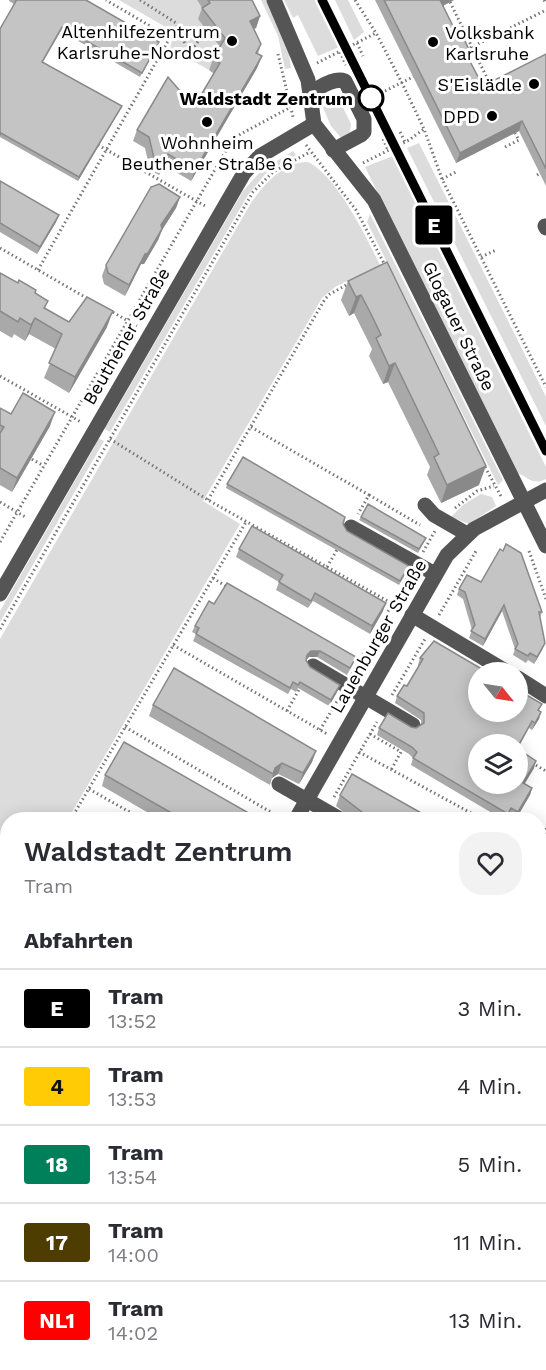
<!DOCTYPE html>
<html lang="de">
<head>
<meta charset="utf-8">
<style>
	body { margin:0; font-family:"Work Sans",sans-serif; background:#f2f2f3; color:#2b2b33; height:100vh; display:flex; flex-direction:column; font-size:22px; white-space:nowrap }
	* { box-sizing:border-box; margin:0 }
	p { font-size:20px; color:#7c7c81 }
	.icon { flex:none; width:33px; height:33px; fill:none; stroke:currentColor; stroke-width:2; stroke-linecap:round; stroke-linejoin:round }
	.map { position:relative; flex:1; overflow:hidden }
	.drawer { position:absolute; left:0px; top:812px; width:546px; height:560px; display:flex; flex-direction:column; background:#fff; border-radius:24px 24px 0 0; box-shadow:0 3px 15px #0003 }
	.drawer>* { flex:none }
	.badge { padding:0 12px; border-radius:4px; font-size:21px; line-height:39px }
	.needle { width:39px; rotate:120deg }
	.controls { position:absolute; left:468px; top:662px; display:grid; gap:12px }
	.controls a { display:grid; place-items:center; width:60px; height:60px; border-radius:50%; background:#fff; box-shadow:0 3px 15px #0003; font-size:30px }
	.map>.badge { position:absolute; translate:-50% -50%; box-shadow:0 0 0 3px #fff }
	h2 { padding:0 24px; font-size:22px; line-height:54px }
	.round { display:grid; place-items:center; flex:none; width:63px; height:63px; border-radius:24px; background:#f2f2f3 }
	.summary { display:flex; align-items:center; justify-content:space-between; height:102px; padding:0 24px }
	h1 { font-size:28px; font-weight:600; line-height:45px }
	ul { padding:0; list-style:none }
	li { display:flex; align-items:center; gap:18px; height:78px; padding:0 24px; border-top:2px solid #e1e1e2 }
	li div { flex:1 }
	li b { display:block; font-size:22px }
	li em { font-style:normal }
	li .badge { min-width:66px; font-weight:700; text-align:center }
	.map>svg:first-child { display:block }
</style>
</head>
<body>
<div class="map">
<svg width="546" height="1370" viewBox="0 0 546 1370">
	<rect width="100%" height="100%" fill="#fff"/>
	<g fill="#dcdcdc">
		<polygon points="119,0 197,0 205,13 199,19 221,49 209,70 170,48 174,33 169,29"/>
		<polygon points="261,0 267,0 288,47 291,68 285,69 278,36"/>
		<polygon points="284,0 316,0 339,47 318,56 298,15 293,18"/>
		<polygon points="335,0 348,0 364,32 354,40"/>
		<polygon points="329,96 339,99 351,124 350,132 342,139 331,126 321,103"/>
		<polygon points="419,143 546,397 546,426 407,148"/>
		<polygon points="293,151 296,155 267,172 248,195 110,432 103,428 109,422 243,191 261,171"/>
		<path d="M393,156L546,467V479C532,486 529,477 517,473L365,167Z"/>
		<path d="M308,162C337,176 366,237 380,265L335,287L322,298L203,501L240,524L68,819H8V924L4,930L0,928V639L251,203C264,184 284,162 308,162Z"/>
		<polygon points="370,214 503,480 498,485 367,222"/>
		<polygon points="97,438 104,441 0,622 0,611 94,448"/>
		<polygon points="481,494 492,497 496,506 469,524 451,517 463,505"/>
		<polygon points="546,923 546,1020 539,1024 539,936"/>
		<polygon points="546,1031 546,1370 275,1370 267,1364 538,1364 538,1035"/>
		<polygon points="0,1040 7,1046 7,1126 0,1118"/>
		<polygon points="0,1187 8,1192 8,1364 234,1364 243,1370 0,1370"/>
	</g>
	<polygon fill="#a3a3a3" points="546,1116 546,1228 539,1231 539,1123"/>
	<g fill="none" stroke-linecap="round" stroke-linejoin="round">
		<defs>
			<g id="major">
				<polyline points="0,1137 8,1143"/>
				<polyline points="0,1175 8,1181"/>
				<polyline points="251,1364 259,1370"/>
			</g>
		</defs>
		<use href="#major" stroke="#dbdbdb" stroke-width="18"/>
		<g stroke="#777" stroke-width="3" stroke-dasharray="1.5 3" stroke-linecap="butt">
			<polyline points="140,0 176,23 185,44 191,48 194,47 199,40 193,27"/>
			<polyline points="355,0 376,33 402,83 424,129 442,179 546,387"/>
			<polyline points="544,0 546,4"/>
			<polyline points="450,2 490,84"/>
			<polyline points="357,43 363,56"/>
			<polyline points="466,50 546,10"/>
			<polyline points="340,52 346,65"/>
			<polyline points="278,54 293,117"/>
			<polyline points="317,63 376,33"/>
			<polyline points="381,93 415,76"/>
			<polyline points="400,132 405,142"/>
			<polyline points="383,139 388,150"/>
			<polyline points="98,145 207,207"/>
			<polyline points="306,145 356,210 386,267"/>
			<polyline points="505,147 519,140 515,133"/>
			<polyline points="363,163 409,140 424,129"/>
			<polyline points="537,175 546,170"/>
			<polyline points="442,179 456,172"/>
			<polyline points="0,248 90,300"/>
			<polyline points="481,257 496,250"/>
			<polyline points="38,270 168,41 162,33 106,0"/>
			<polyline points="109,310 137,326"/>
			<polyline points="0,376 81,422"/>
			<polyline points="251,427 369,495 358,514"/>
			<polyline points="110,439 208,500 400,608"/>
			<polyline points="28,457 44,466"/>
			<polyline points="485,467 502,498"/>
			<polyline points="369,495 420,525"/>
			<polyline points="208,500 325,299 330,294 350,283"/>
			<polyline points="0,502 27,518"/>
			<polyline points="455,508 477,491 494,486"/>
			<polyline points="0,542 228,147 239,135 289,108"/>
			<polyline points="529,551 546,599"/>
			<polyline points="423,552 435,531"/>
			<polyline points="327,567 338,548"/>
			<polyline points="213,578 227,587"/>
			<polyline points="439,615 476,551"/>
			<polyline points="0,629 253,192 273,172 310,152"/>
			<polyline points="173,645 327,734"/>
			<polyline points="352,674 409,575"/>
			<polyline points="392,695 425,639"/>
			<polyline points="287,711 301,686"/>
			<polyline points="125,727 281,818"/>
			<polyline points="320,730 339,698"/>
			<polyline points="370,734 401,752 391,770"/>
			<polyline points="359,752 482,819"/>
			<polyline points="532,763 546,771"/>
			<polyline points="89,789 142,819"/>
			<polyline points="334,797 377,722"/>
			<polyline points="74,815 81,819"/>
			<polyline points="71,819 246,522"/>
			<polyline points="546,828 546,844"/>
			<polyline points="538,850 546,854"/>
			<polyline points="538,927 546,913"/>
			<polyline points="538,967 546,972"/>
			<polyline points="538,1029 546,1025"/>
			<polyline points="0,1328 8,1330"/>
			<polyline points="538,1338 546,1339"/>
			<polyline points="30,1364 33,1370"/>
			<polyline points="354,1364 375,1364"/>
			<polyline points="504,1364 507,1370"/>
			<polyline points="283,1370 287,1364"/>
		</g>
		<g stroke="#555" stroke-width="15">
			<polyline points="274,0 308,80 314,124 374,200 546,546"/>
			<path d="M311,92C321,87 334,77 345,81L364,119V132L361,135L333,150"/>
			<polyline points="545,226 546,228"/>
			<polyline points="425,505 434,515 467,534"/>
			<polyline points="351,527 435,574"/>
			<polyline points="0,594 244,173 260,156 314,124"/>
			<polyline points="412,615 507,672"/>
			<polyline points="313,666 413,725"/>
			<polyline points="518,678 546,696"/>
			<polyline points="279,784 340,819"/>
			<polyline points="296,819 447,555 474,529 546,490"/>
			<polyline points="0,949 8,954"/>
		</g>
		<use href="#major" stroke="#000" stroke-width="15"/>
		<polyline stroke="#000" stroke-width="1.5" points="322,0 546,451"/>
	</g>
	<g fill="#a9a9a9">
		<polygon points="9,0 86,0 158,46 140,77 61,31 43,62 122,106 78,181 0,137 0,29 14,4 9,1"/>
		<polygon points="197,0 252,0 260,16 256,28 253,29 261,44 258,54 262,56 257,68 191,181 164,165 159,175 150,170 145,148 133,141 137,130 194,107 214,74 209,70 213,59 220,47 198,19 202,8"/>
		<polygon points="375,0 454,0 443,6 457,34 469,50 467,56 483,86 546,54 546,186 519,131 456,163"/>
		<polygon points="0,181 56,222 37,254 0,232"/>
		<polygon points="180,197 176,208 162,230 158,240 144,264 141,264 125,296 104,284 102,276 106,265"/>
		<polygon points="387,262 479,485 441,503 427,475 430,467 388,382 383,384 369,356 372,349 354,313 349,316 341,300 348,281"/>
		<polygon points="0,273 35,293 46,308 69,322 107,327 69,393 44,378 56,349 29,334 25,341 14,334 12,338 0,331"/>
		<polygon points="0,408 11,414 50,426 12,492 0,485"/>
		<polygon points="227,484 347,531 409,566 408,570 399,585 226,488"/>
		<polygon points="361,517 426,538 418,553 359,520"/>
		<polygon points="239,549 383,611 370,634 313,601 308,608 276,590 279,582 236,557"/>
		<polygon points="481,582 542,612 540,617 545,643 542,650 534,664 528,660 526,663 513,655 515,649 502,611 483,646 469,638 472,630 463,599 457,595 459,589"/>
		<polygon points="214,604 356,657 353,664 347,675 317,657 309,657 306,660 310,667 337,692 329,706 298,688 296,692 291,689 288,694 193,641 196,634 192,632 195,626"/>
		<polygon points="420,658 542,704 539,710 541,712 539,719 532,730 529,728 478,744 534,768 524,784 532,788 530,795 516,819 509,815 507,819 502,819 411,765 413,758 409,754 377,735 379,728 411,727 416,728 421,725 421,720 395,703 397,696 407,686 419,666 418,665"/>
		<polygon points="153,705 316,751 312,762 299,784 278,774 272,778 270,785 149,716"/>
		<polygon points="105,775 253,819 159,819 102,786"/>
		<polygon points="340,795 432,819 352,819 336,806"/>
		<polygon points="0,960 8,964 8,1006 0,1001"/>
		<polygon points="0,1246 8,1261 8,1314 4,1316 0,1308"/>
		<polygon points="451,1364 482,1370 448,1370"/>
	</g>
	<g fill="#898989">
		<polygon points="439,0 454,0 436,9"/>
		<polygon points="260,16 256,28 245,33 250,21"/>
		<polygon points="262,56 257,68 191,181 195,170"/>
		<polygon points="122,106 120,109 78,181 79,177"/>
		<polygon points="522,121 519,131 456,163 460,153"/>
		<polygon points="168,154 164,165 159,175 163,163"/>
		<polygon points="180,197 176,208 162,230 158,240 144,264 141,264 125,296 129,285 145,254 161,225"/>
		<polygon points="59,215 56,222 37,254 40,247"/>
		<polygon points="361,295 354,313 349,316 356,297"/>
		<polygon points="113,311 107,327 69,393 75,377"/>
		<polygon points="35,318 29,334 25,341 31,325"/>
		<polygon points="395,363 388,382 383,384 389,366"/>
		<polygon points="55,412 50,426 12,492 17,478"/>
		<polygon points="486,466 479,485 441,503 447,485"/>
		<polygon points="386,603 383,611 370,634 372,626"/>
		<polygon points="504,605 502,611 483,646 485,639"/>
		<polygon points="545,643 542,650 534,664 537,657"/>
		<polygon points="311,651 320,651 317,657 309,657 304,662 307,655"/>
		<polygon points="340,685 337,692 329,706 331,700"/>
		<polygon points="541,712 539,719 532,730 535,723"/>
		<polygon points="532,721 529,728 518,748 518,746"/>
		<polygon points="316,751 312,762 299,784 303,773"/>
		<polygon points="536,761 534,768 521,790 523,783"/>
		<polygon points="282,763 278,774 272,778 275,768"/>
		<polygon points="532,788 530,795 516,819 518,812"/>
		<polygon points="8,1306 8,1314 4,1316"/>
	</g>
	<g fill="#c4c4c4" stroke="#898989" stroke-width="1.5">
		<polygon points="16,0 86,0 159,42 142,73 62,27 42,62 122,106 79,177 1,133 0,135 0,29 16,1"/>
		<polygon points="208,0 252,0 260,16 250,21 261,44 256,53 262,56 195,170 168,154 163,163 154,158 149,137 137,130 168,77 194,107 220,63 213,59 225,38 202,8 210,3"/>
		<polygon points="384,0 440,0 457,34 461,32 469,50 465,52 483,86 546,54 546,169 522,121 460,153"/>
		<polygon points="0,181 59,215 40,247 0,223"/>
		<polygon points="159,184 180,197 161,225 162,229 148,253 145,254 129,285 108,273 106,265 151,187"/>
		<polygon points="387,262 486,466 447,485 434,457 439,454 395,363 389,366 376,338 381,335 371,314 361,295 356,297 348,281"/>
		<polygon points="0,273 18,283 19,280 36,290 35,293 48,301 44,308 69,322 87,297 113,311 75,377 49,363 62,334 35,318 31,325 20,318 18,322 0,311"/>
		<polygon points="23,393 55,412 17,478 0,468 0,433 4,427 0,425 0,408 11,414"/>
		<polygon points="243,457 345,517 343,524 347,531 409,566 400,581 227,484"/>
		<polygon points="368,504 426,538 419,549 361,517"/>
		<polygon points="252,526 386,603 372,626 315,593 311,601 294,591 279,582 283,575 239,549"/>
		<polygon points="506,544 521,553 542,612 539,612 545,643 537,657 530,653 528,656 515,649 518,644 504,605 485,639 471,631 475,625 465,592 459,589 467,575 481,582 500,549 503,551"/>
		<polygon points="227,583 356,657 350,668 320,651 311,651 307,655 306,660 310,667 340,685 331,700 300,682 298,685 293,682 290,688 196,634 199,628 195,626 209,601 214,604"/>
		<polygon points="434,641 487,672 478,672 478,711 518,711 518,690 542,704 538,710 541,712 535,723 532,721 518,746 518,744 478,744 478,783 518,783 518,749 536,761 523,783 532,788 518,812 511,808 508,814 413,758 417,752 412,747 379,728 388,713 411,727 416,728 424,723 424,713 397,696 404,685 407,686 423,659 420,658"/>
		<polygon points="174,668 316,751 303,773 282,763 275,768 273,774 153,705"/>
		<polygon points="124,742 254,816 253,819 182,819 105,775"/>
		<polygon points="352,774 432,819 359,819 363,813 340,795"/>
		<polygon points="0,960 8,964 8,1001 0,997"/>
		<polygon points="0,1246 8,1261 8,1304 3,1295 0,1297"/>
		<polygon points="451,1364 480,1364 482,1370 454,1370"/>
	</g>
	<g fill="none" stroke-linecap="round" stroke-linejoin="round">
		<defs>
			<polyline id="line" points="322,0 546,451"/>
		</defs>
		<use href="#line" stroke="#fff" stroke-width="14"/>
		<use href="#line" stroke="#000" stroke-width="9"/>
	</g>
	<g fill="#000" stroke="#fff" stroke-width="2">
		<circle cx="232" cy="41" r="6"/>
		<circle cx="433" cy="42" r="6"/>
		<circle cx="534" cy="84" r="6"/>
		<circle cx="492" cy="116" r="6"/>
		<circle cx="207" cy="122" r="6"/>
	</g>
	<circle fill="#fff" stroke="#000" stroke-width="3" cx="371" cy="98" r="12"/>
	<g text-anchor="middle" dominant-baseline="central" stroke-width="6" stroke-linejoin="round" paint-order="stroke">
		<g font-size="18" fill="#000" stroke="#fff" text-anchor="end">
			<text x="220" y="31">Altenhilfezentrum<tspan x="220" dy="21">Karlsruhe-Nordost</tspan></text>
			<text x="445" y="32" text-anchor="start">Volksbank<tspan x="445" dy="21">Karlsruhe</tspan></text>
			<text x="522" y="84">S'Eislädle</text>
			<text x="480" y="116">DPD</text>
			<text x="207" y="142" text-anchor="middle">Wohnheim<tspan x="207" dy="21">Beuthener Straße 6</tspan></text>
		</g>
		<g font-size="18" font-weight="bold" fill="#000" stroke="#fff" text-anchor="end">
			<text x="353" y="98">Waldstadt Zentrum</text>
		</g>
		<g font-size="18" fill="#000" stroke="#fff">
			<text transform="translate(459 326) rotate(64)">Glogauer Straße</text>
			<text transform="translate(126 336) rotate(-60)">Beuthener Straße</text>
			<text transform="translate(378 636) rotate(-60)">Lauenburger Straße</text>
		</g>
	</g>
</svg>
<div class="controls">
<a><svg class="needle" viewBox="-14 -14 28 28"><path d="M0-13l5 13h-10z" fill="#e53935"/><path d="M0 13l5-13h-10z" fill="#7c7c81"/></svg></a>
<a><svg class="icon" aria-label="layers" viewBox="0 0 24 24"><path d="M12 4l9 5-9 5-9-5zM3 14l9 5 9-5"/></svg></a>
</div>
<b class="badge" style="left:434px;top:225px;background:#000;color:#fff">E</b>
<section class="drawer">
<div class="summary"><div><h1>Waldstadt Zentrum</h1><p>Tram</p></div><a class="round"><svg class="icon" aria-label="heart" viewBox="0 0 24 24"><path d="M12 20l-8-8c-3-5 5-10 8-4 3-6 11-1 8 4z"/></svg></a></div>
<h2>Abfahrten</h2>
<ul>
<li><span class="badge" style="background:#000;color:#fff">E</span><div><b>Tram</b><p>13:52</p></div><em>3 Min.</em></li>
<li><span class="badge" style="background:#ffcb04;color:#111">4</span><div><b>Tram</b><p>13:53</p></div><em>4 Min.</em></li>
<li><span class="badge" style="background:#00805a;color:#fff">18</span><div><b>Tram</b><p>13:54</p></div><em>5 Min.</em></li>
<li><span class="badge" style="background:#4d3d00;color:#fff">17</span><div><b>Tram</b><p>14:00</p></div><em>11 Min.</em></li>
<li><span class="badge" style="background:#f00;color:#fff">NL1</span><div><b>Tram</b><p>14:02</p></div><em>13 Min.</em></li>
</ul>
</section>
</div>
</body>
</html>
